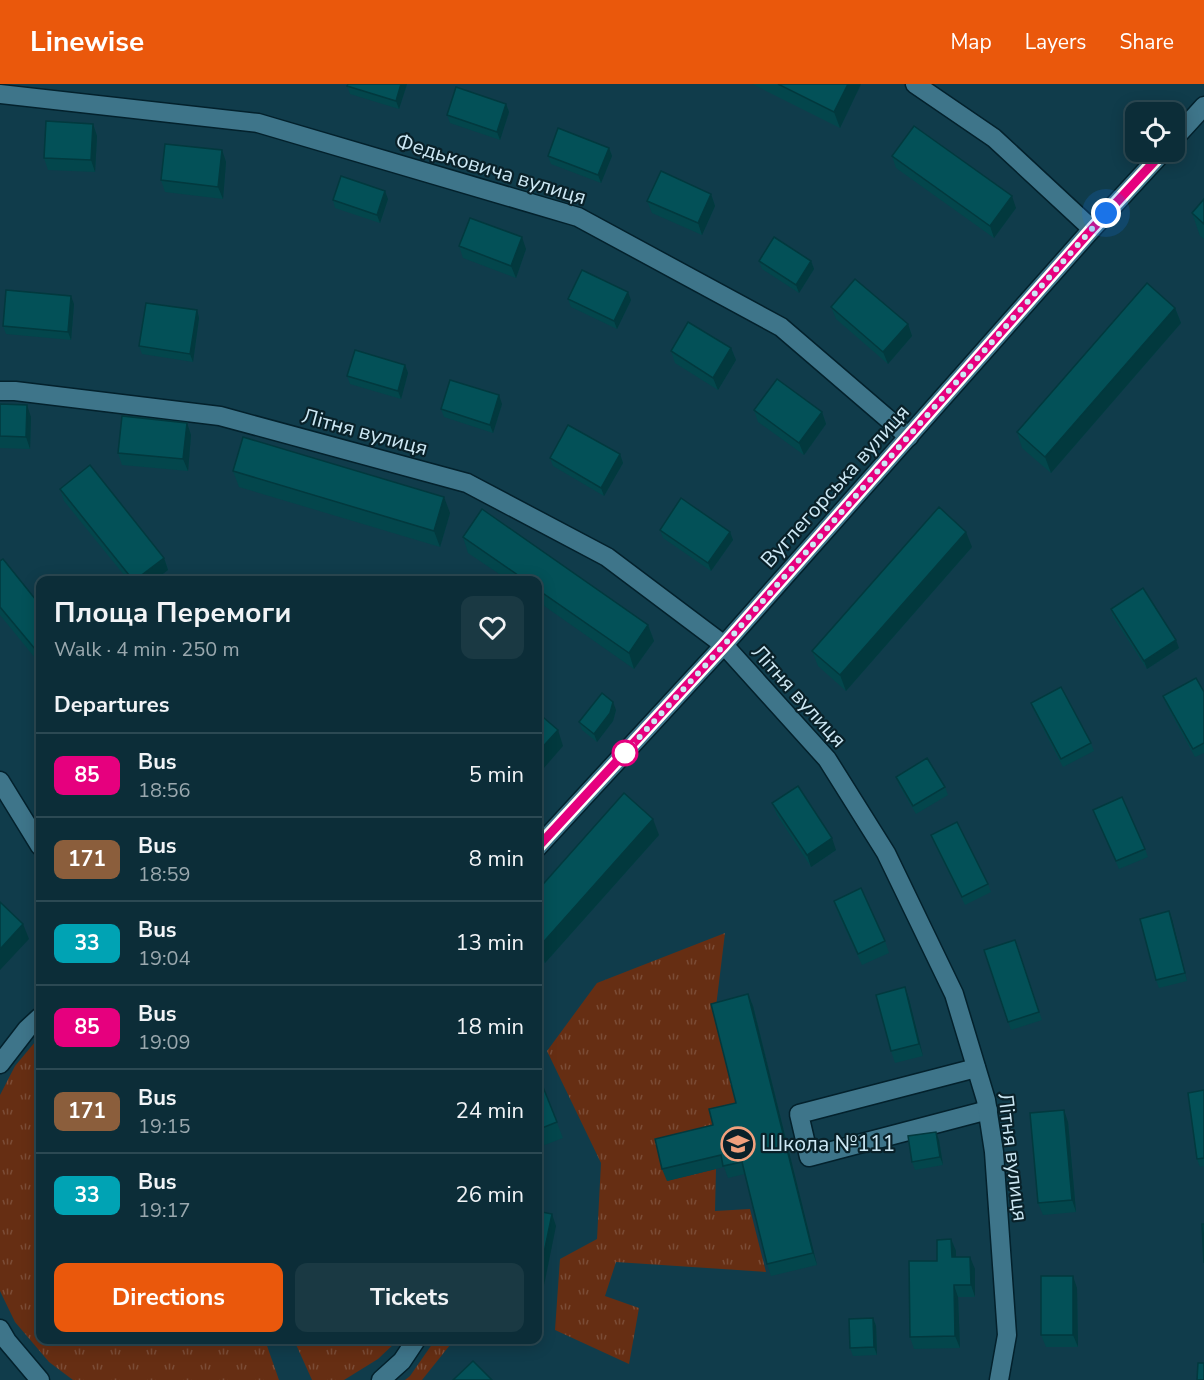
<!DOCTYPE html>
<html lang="en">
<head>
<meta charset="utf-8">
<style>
	body { margin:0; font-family:"Nunito Sans",sans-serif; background:#1a3943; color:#f1f3f6; height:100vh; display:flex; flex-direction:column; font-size:22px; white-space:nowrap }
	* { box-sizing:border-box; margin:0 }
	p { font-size:20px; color:#9aa8ae }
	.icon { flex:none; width:33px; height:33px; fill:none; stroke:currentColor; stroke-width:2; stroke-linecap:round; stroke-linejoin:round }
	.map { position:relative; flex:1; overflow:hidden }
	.drawer { position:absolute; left:36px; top:492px; width:506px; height:768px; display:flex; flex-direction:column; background:#0c2d38; border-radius:12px; box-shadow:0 3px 15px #0003,0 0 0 2px #2c4953 }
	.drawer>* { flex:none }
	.badge { padding:0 12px; border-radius:9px; font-size:21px; line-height:39px }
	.buttons { position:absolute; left:1125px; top:18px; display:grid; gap:12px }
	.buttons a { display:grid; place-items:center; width:60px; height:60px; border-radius:12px; background:#0c2d38; box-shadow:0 3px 15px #0003,0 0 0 2px #2c4953; font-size:30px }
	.you { position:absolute; width:30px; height:30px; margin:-15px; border:4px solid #fff; border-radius:50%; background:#1a73e8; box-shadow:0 0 0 9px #1a73e833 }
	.map>.badge { position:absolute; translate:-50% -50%; box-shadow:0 0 0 3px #fff }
	h2 { padding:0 18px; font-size:22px; line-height:54px }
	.round { display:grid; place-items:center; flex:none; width:63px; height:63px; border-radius:12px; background:#1a3943 }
	.overview { display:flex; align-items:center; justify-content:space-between; height:102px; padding:0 18px }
	h1 { font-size:28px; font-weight:700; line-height:45px }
	.action { display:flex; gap:12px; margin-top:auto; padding:12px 18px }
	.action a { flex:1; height:69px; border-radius:12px; background:#ea580c; color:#fff; font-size:24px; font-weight:700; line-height:69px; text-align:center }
	.action a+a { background:#1a3943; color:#f1f3f6 }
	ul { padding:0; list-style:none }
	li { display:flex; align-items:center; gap:18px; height:84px; padding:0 18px; border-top:2px solid #2c4953 }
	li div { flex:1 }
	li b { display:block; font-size:22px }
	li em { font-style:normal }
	li .badge { min-width:66px; font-weight:700; text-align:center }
	header { display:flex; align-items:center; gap:36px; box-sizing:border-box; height:84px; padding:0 30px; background:#ea580c; color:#fff }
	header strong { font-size:28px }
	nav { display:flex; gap:33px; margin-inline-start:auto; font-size:21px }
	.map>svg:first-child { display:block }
</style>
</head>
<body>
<header>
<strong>Linewise</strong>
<nav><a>Map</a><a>Layers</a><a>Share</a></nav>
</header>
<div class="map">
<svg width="1204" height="1296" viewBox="0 0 1204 1296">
	<defs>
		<pattern id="park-tufts" width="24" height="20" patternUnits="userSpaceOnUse" patternTransform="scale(1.5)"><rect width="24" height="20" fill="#662e13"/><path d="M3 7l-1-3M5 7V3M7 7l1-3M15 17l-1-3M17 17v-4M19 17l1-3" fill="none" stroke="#7b4c36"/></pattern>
	</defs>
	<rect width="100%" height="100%" fill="#103c4b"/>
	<g fill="url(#park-tufts)">
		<polygon points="725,849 715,931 740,1031 667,1097 716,1085 715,1127 750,1125 766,1188 616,1178 605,1212 639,1224 629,1280 555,1246 560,1175 597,1155 601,1079 547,967 597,899"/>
		<polygon points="40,952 40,1256 265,1256 279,1296 73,1296 49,1278 15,1238 0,1207 0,1011 15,982"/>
		<polygon points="294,1256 398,1256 378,1275 344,1296 312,1296"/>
		<polygon points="435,1256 454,1256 422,1296 405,1296 410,1292"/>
	</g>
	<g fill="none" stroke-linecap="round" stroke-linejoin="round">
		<defs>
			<polyline id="pedestrian" points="976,984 799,1030 809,1073 988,1026"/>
			<g id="minor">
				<polyline points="915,0 994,54 1092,145"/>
				<polyline points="0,10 258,39 578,133 781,243 909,353"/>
				<polyline points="0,307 15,307 220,332 467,399 607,473 724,561 827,675 886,769 954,910 986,1016 994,1068 1007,1251 999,1296"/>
			</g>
			<polyline id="tertiary" points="0,697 40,762"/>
			<g id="secondary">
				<polyline points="1174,55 1204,22"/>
				<polyline points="537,764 724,561 1092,145 1163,68"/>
				<polyline points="0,980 27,945 40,933"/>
				<polyline points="0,1245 7,1257 40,1296"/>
				<polyline points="381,1296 402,1277 416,1256"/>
			</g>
		</defs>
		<use href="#pedestrian" stroke="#03212c" stroke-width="21"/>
		<use href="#minor" stroke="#03212c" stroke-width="21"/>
		<use href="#tertiary" stroke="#03212c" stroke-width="21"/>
		<use href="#secondary" stroke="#03212c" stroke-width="21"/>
		<use href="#pedestrian" stroke="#3e758a" stroke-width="18"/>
		<use href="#minor" stroke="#3e758a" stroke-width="18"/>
		<use href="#tertiary" stroke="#3e758a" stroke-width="18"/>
		<use href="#secondary" stroke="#3e758a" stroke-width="18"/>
	</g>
	<g fill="#03464c">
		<polygon points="407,0 399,25 350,10 347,2"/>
		<polygon points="752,0 861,0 840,44"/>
		<polygon points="506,20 509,28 500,56 450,39 447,31"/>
		<polygon points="93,40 97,52 95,88 48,86 44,74"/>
		<polygon points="609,64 612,72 601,99 551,80 548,72"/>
		<polygon points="222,66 226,78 223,115 165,108 161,96"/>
		<polygon points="892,72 1016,124 994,154 896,84"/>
		<polygon points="711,110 715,122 702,151 652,129 647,117"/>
		<polygon points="388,115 380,139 335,124 333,116"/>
		<polygon points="1204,115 1204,155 1200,152 1192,129"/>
		<polygon points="459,162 526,165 516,194 463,174"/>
		<polygon points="759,177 811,177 814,185 799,209 762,185"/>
		<polygon points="568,215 631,216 617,245 571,223"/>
		<polygon points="74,220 71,256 6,250 3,242"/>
		<polygon points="831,223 908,240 912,252 888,280 836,235"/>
		<polygon points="1175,224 1181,239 1051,389 1022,364 1017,348"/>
		<polygon points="197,226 199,234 193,278 142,270 139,262"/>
		<polygon points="731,264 736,276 718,306 675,279 671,267"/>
		<polygon points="405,281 408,289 401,315 350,300 347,292"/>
		<polygon points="0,320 31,333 30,365 0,364"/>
		<polygon points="502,320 493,349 444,333 441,325"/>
		<polygon points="754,326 822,328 826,340 804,371 758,338"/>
		<polygon points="187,339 191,351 188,387 122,381 118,369"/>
		<polygon points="620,370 623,379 604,412 553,382 550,374"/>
		<polygon points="233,387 450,429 440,463 239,403"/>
		<polygon points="60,405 164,474 168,486 155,496 128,496 64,417"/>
		<polygon points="660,446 730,448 733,456 711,487 663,454"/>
		<polygon points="463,453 648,541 654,557 634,585 537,517 537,496 508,496 468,469"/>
		<polygon points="972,463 846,607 818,582 812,567"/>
		<polygon points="0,477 40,521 40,580 0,531"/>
		<polygon points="1111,525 1179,564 1147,585 1113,533"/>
		<polygon points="1204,608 1204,669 1195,673 1166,620 1163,612"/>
		<polygon points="1031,619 1091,659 1094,667 1063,683 1034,627"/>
		<polygon points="616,626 613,637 597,658 582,646 579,638"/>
		<polygon points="896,693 945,703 948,711 916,730 899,701"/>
		<polygon points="772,719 836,766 811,783 777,731"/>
		<polygon points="1093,726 1145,765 1148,773 1119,785"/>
		<polygon points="659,751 545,879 537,872 537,807"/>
		<polygon points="931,751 988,800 991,808 965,821 934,759"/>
		<polygon points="834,817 885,857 889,869 862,881 838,829"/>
		<polygon points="1172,835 1187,897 1159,904 1156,896"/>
		<polygon points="1015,856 1042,936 1011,946 984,866"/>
		<polygon points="905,903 909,915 923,972 895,979 891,967"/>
		<polygon points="748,910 753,922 817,1181 771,1192 767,1180 745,1090 728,1094 724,1083 667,1097 662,1085 713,1041 736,1019"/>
		<polygon points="537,988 563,1054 537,1064"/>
		<polygon points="1204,1006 1204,1082 1200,1083 1197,1075"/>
		<polygon points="1068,1038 1076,1128 1043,1131 1038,1119"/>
		<polygon points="939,1056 943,1081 915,1086 912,1078"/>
		<polygon points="951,1155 956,1167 956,1173 975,1185 975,1213 958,1213 960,1264 914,1265 910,1253 937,1177"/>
		<polygon points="1077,1204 1078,1263 1046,1263 1041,1251"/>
		<polygon points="873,1234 876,1242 877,1271 853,1272 850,1264"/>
	</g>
	<g fill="#02393e">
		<polygon points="401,0 407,0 399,25 396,17"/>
		<polygon points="848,0 861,0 840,44 834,28"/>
		<polygon points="506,20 509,28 500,56 497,48"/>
		<polygon points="93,40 97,52 95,88 91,76"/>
		<polygon points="609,64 612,72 601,99 598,91"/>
		<polygon points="222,66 226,78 223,115 218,103"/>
		<polygon points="385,107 388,115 380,139 377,131"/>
		<polygon points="711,110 715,122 702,151 698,139"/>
		<polygon points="1012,112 1016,124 994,154 990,142"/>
		<polygon points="522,153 526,165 516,194 511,182"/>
		<polygon points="811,177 814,185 799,209 796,201"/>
		<polygon points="628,208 631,216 617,245 614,237"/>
		<polygon points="71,212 74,220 71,256 68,248"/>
		<polygon points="1175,224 1181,239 1051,389 1045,373"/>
		<polygon points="197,226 199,234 193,278 190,270"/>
		<polygon points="908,240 912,252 888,280 883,268"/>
		<polygon points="731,264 736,276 718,306 713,294"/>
		<polygon points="405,281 408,289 401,315 398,307"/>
		<polygon points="499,311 502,320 493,349 490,341"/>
		<polygon points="27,321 31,333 30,365 26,353"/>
		<polygon points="822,328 826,340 804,371 799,359"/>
		<polygon points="187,339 191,351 188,387 183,375"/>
		<polygon points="620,370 623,379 604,412 601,404"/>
		<polygon points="444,413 450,429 440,463 434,447"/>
		<polygon points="730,448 733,456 711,487 708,479"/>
		<polygon points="966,448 972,463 846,607 840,591"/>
		<polygon points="164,474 168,486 155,496 135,496"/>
		<polygon points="648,541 654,557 634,585 629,569"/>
		<polygon points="1176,556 1179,564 1147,585 1144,577"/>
		<polygon points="613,618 616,626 613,637 597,658 594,650"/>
		<polygon points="558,646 563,662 537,692 537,669"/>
		<polygon points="653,735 659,751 545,879 539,863"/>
		<polygon points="832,754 836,766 811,783 807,771"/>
		<polygon points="1169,827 1172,835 1187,897 1185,889"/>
		<polygon points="23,840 29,855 0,886 0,865"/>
		<polygon points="905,903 909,915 923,972 919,960"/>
		<polygon points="748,910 753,922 817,1181 813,1169"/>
		<polygon points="1064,1026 1068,1038 1076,1128 1072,1116"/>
		<polygon points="936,1048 939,1056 943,1081 940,1073"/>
		<polygon points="552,1130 556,1142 537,1236 537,1203"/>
		<polygon points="951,1155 956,1167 956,1185 952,1173"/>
		<polygon points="970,1173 975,1185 975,1213 971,1201"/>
		<polygon points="1073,1192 1077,1204 1078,1263 1073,1251"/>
		<polygon points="954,1201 958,1213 960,1264 955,1252"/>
		<polygon points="873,1234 876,1242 877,1271 874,1263"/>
	</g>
	<g fill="#035158" stroke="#02393e" stroke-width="1.5">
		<polygon points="348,0 401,0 396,17 347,2"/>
		<polygon points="778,0 848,0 834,28"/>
		<polygon points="456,3 506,20 497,48 447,31"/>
		<polygon points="46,37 93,40 91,76 44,74"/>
		<polygon points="914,42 1012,112 990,142 892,72"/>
		<polygon points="558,44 609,64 598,91 548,72"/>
		<polygon points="165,60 222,66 218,103 161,96"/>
		<polygon points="661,87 711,110 698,139 647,117"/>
		<polygon points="341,92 385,107 377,131 333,116"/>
		<polygon points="1204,115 1204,140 1192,129"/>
		<polygon points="470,134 522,153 511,182 459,162"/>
		<polygon points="774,153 811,177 796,201 759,177"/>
		<polygon points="582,186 628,208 614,237 568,215"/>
		<polygon points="855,195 908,240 883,268 831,223"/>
		<polygon points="1147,199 1175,224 1045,373 1017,348"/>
		<polygon points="6,206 71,212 68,248 3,242"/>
		<polygon points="146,219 197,226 190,270 139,262"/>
		<polygon points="688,238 731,264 713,294 671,267"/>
		<polygon points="355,266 405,281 398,307 347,292"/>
		<polygon points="777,295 822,328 799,359 754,326"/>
		<polygon points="450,296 499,311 490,341 441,325"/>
		<polygon points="0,320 27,321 26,353 0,352"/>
		<polygon points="122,332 187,339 183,375 118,369"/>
		<polygon points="568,341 620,370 601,404 550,374"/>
		<polygon points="243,353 444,413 434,447 233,387"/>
		<polygon points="90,381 164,474 135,496 133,496 60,405"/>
		<polygon points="681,414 730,448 708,479 660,446"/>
		<polygon points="939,423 966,448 840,591 812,567"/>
		<polygon points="482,425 648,541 629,569 537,505 537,496 525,496 463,453"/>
		<polygon points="3,475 40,521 40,571 0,523 0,477"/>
		<polygon points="1143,504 1176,556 1144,577 1111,525"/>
		<polygon points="1196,594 1204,608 1204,659 1193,665 1163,612"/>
		<polygon points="1061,603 1091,659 1061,675 1031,619"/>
		<polygon points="602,609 613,618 610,629 594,650 579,638"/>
		<polygon points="537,628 558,646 537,669"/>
		<polygon points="927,674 945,703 913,722 896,693"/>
		<polygon points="798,702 832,754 807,771 772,719"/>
		<polygon points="624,709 653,735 539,863 537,861 537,807"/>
		<polygon points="1122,713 1145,765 1116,777 1093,726"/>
		<polygon points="957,738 988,800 962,813 931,751"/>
		<polygon points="861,804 885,857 858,870 834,817"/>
		<polygon points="0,818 23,840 0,865"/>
		<polygon points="1169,827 1185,889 1156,896 1140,835"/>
		<polygon points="1015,856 1039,928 1008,938 984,866"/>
		<polygon points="905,903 919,960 891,967 876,911"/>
		<polygon points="748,910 813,1169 767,1180 742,1078 723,1082 721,1071 662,1085 655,1055 713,1041 709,1025 736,1019 711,920"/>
		<polygon points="537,988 557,1038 537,1046"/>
		<polygon points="1204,1006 1204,1074 1197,1075 1188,1009"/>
		<polygon points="1064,1026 1072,1116 1038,1119 1030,1029"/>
		<polygon points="936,1048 940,1073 912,1078 908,1052"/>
		<polygon points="537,1127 552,1130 537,1203"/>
		<polygon points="1202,1140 1204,1140 1204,1179"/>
		<polygon points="951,1155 952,1173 970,1173 971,1201 954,1201 955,1252 910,1253 909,1177 937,1177 937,1156"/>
		<rect x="1041" y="1192" width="32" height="59"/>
		<polygon points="873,1234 874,1263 850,1264 849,1235"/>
		<polygon points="473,1277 492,1296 453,1296"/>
		<polygon points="1198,1279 1204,1279 1204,1296 1197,1296"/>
	</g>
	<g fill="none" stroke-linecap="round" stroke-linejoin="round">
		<defs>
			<polyline id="line" points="537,764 724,561 1092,145 1163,68"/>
		</defs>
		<use href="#line" stroke="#fff" stroke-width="14"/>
		<use href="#line" stroke="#e6007e" stroke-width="9"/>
		<polyline stroke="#cde8f4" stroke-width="6" stroke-dasharray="0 10.8" points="625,669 724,561 1106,129"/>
	</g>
	<defs>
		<symbol id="school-ring" viewBox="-11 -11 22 22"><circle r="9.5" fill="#092129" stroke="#f1a17d" stroke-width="1.5"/><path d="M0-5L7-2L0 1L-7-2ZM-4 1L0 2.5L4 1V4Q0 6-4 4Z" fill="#f1a17d"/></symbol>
	</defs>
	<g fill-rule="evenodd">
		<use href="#school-ring" x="719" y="1041" width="38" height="38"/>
	</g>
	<circle fill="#fff" stroke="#e6007e" stroke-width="3" cx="625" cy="669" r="12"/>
	<g text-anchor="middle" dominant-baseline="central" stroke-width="4.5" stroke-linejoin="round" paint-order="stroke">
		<g font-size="21" fill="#cde8f4" stroke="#092129">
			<text transform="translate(491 85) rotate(17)">Федьковича вулиця</text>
			<text transform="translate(365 348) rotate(15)">Літня вулиця</text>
			<text transform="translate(835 402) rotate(-48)">Вуглегорська вулиця</text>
			<text transform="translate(799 612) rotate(48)">Літня вулиця</text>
			<text transform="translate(1013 1073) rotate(83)">Літня вулиця</text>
		</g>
		<g font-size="21" fill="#cde8f4" stroke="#092129" text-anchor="start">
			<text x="761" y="1060">Школа №111</text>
		</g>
	</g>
</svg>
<div class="buttons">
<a><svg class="icon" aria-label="locate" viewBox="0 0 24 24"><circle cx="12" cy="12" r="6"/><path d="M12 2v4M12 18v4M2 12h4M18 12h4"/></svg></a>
</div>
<div class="you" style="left:1106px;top:129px"></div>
<section class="drawer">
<div class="overview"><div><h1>Площа Перемоги</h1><p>Walk · 4 min · 250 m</p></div><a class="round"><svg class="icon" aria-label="heart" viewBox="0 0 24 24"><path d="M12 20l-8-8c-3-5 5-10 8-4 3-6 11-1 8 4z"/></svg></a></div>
<h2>Departures</h2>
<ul>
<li><span class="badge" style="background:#e6007e;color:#fff">85</span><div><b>Bus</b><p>18:56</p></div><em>5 min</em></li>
<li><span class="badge" style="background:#8b5e3c;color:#fff">171</span><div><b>Bus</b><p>18:59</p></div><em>8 min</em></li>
<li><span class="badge" style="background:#00a3b4;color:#fff">33</span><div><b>Bus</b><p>19:04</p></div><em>13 min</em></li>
<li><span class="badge" style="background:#e6007e;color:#fff">85</span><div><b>Bus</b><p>19:09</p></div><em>18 min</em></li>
<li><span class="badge" style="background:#8b5e3c;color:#fff">171</span><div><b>Bus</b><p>19:15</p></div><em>24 min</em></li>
<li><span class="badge" style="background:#00a3b4;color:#fff">33</span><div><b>Bus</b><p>19:17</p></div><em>26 min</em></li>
</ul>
<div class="action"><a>Directions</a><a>Tickets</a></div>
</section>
</div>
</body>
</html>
